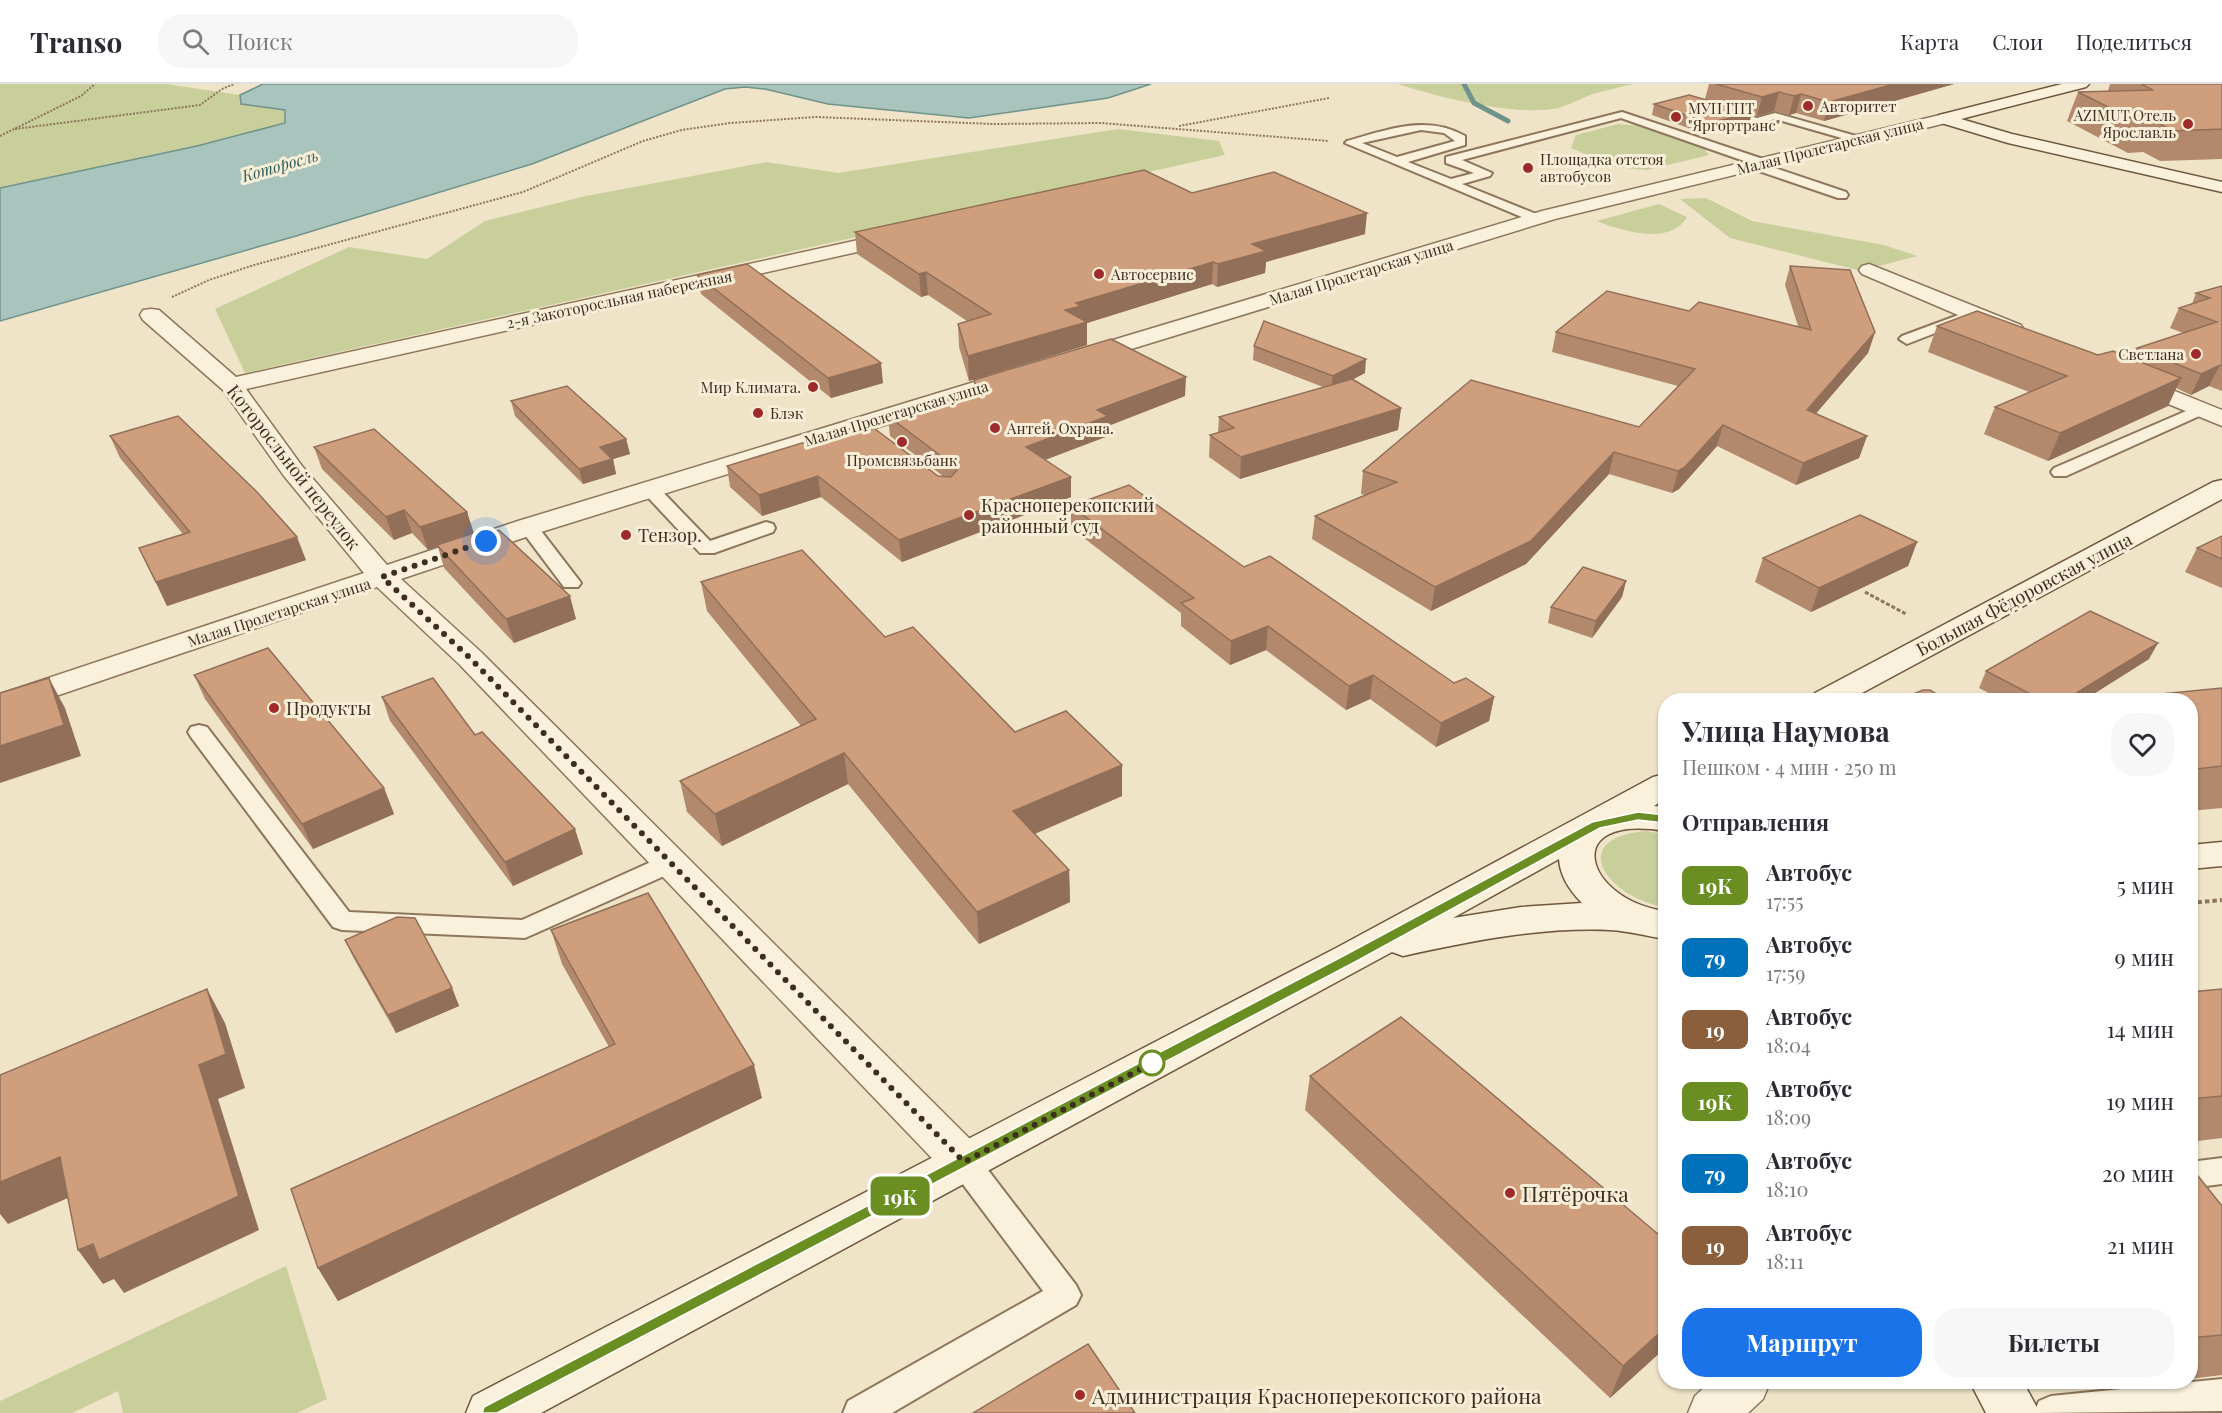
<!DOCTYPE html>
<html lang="ru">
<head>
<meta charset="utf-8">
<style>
	body { margin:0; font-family:"Playfair Display",serif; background:#f7f7f7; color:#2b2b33; height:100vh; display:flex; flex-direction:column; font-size:22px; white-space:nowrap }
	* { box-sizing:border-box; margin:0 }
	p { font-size:20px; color:#7c7c81 }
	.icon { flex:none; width:33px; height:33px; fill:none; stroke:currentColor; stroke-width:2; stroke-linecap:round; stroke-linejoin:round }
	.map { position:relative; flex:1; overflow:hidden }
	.panel { position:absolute; left:1658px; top:609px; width:540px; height:696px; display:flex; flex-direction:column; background:#fff; border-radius:24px; box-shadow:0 2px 4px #0004 }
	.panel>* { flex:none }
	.badge { padding:0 12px; border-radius:9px; font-size:21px; line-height:39px }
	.you { position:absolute; width:30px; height:30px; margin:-15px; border:4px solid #fff; border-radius:50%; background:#1a73e8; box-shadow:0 0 0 9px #1a73e833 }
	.map>.badge { position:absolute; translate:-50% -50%; box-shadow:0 0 0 3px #fff }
	h2 { padding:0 24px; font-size:22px; line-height:54px }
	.round { display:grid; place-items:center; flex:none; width:63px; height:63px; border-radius:24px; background:#f7f7f7 }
	.headline { display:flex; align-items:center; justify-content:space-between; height:102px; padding:0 24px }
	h1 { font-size:28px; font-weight:700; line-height:45px }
	.action { display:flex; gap:12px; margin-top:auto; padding:12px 24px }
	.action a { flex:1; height:69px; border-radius:24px; background:#1a73e8; color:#fff; font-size:24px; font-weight:700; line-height:69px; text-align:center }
	.action a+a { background:#f7f7f7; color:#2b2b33 }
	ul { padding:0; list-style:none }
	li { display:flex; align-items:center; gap:18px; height:72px; padding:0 24px }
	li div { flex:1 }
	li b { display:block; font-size:22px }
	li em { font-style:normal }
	li .badge { min-width:66px; font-weight:700; text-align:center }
	header { display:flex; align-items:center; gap:36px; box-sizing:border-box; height:84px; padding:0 30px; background:#fff; border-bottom:2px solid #e1e1e2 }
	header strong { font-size:28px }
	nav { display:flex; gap:33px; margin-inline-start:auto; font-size:21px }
	.search { width:420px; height:54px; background:#f7f7f7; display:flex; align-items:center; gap:15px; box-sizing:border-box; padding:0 21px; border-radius:24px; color:#7c7c81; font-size:22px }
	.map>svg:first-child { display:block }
</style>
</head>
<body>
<header>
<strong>Transo</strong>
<div class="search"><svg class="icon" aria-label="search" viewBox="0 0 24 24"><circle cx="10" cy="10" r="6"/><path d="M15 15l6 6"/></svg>Поиск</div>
<nav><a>Карта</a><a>Слои</a><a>Поделиться</a></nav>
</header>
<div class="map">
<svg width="2222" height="1329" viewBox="0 0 2222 1329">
	<rect width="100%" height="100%" fill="#f0e4c8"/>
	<g fill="#c9cf9b">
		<polygon points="0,0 166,0 296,19 298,37 125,81 0,105"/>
		<path d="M1398,0H1634C1620,3 1606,6 1593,10C1581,14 1570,21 1558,24C1518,33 1437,13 1398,0Z"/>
		<polygon points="1618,40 1644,42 1703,63 1709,71 1647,86 1614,83 1571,64 1576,51"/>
		<polygon points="1118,45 1219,57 1225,71 245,289 215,225 349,163 427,175 485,137 586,112 766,78 838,89"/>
		<polygon points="1706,114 1752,137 1884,161 1917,172 1861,187 1730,154 1680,115"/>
		<path d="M1659,120L1687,133C1671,162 1621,147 1597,137Z"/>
		<path d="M1645,747L1665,750V823C1610,815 1563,755 1645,747Z"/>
		<polygon points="286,1182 327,1315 297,1329 123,1329 118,1307 72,1329 0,1329 0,1317"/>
	</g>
	<polygon fill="#a9c4bc" stroke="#6f938a" stroke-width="1.5" points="263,0 1151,0 1108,14 969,34 828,20 765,5 745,3 725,5 532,80 296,152 0,237 0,104 197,62 285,39 285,26 241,20 240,11"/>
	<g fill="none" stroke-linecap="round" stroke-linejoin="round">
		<polyline stroke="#6f938a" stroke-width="5" points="1464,0 1474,19 1508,37"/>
		<defs>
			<g id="lane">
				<polygon points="1722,24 1757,34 1775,29 1863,54 1865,56 1859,59 1775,35 1757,40 1718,29 1718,25"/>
				<path d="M1622,28L1766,76V81L1846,108L1848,111L1846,114H1838L1750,84V79L1621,34L1462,76L1492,89L1490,92L1462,100L1541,132L1542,135L1536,139L1345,59L1347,57C1387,46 1426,30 1465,52V61L1408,78L1451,95L1474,89L1446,79V73ZM1421,46L1444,49L1455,57L1397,73L1362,59Z"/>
				<polygon points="1964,229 1971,233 1969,236 1912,258 1907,260 1899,255 1902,252"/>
				<polygon points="2200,321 2208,326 2206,329 2066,392 2054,392 2051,388 2054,384"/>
				<polygon points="649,399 655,400 710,457 766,438 773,440 775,444 773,448 714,469 700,469 643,408 640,404 643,400"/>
				<polygon points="528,437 535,439 578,495 581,499 578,503 564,503 519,443 521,439"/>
				<polygon points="199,641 207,643 349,828 522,836 662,773 671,771 680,773 683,779 680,785 525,854 342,846 333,843 191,653 188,648 191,643"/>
				<polygon points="964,1065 975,1069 1076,1201 1081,1211 1076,1221 892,1329 843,1329 848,1317 1043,1207 953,1087 949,1078 953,1069"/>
				<polygon points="2222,1074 2222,1100 2190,1104 2190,1078"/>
				<polygon points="2222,1295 2222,1327 2034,1329 2039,1317 2051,1312"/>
			</g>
			<g id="street">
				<polygon points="1944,30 1950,32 1952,35 1950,38 1555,135 1089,278 1081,280 1073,278 1070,273 1073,268 1542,127"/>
				<polygon points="899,147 906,149 909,153 906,157 246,305 302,382 387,481 518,437 1007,288 1015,286 1023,288 1027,293 1023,298 538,449 401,495 481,568 980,1065 986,1078 980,1091 964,1096 948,1091 459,580 377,503 0,631 0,610 364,489 284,392 223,306 143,236 140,231 143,226 151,225 159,226 236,293"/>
				<polygon points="1869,180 2021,241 2024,246 2021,251 2013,253 2005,251 1862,190 1859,186 1862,182"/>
				<polygon points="2130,289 2222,326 2222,342 2122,301 2118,296 2122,291"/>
				<polygon points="1710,1298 1770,1298 1763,1315 1748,1329 1688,1329 1695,1312"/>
			</g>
			<g id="secondary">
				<polygon points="2062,0 2089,0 2086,3 1961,35 2012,50 2222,98 2222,108 2008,59 1938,38 1936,35 1939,31"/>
				<polygon points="2222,396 2222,415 1849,616 1810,616 1815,609 2213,398"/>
				<path d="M1665,690V715L1654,722L1665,723V747C1558,729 1585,816 1665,827V855C1646,852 1629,847 1610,846C1540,843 1471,857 1403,872L1392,868L541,1329H466L473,1312L1336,864L1653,693ZM1559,775C1560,792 1570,807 1582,819L1521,823L1453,834Z"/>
				<polygon points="2222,758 2222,782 2190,785 2190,761"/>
				<polygon points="1970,1298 2023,1298 2040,1329 1986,1329"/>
			</g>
		</defs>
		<use href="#lane" stroke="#8d765c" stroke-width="4"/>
		<use href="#street" stroke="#8d765c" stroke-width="3"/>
		<use href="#secondary" stroke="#6f573f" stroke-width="3"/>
		<g stroke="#8d765c" stroke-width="2" stroke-dasharray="2 1.5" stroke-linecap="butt">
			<polyline points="1179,42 1329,14"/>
			<polyline points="15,45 200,21 222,5 234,0"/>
			<polyline points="0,52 81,12 95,0"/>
			<polyline points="172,213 209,196 254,181 523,108 643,57 682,46 730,39 816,33 993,40 1101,39 1329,57"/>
		</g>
		<polyline stroke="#8d765c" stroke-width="3" stroke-dasharray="4 2" stroke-linecap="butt" points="1865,508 1906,530"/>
		<polyline stroke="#8d765c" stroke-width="4" stroke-dasharray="4.5 3" stroke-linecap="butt" points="2190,819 2222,816"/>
		<use href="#lane" fill="#faf1dc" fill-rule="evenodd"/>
		<use href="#street" fill="#faf1dc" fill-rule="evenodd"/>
		<use href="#secondary" fill="#faf1dc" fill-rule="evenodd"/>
	</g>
	<g fill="#b2896c">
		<polygon points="1709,0 1954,0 1824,37 1796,29 1789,31 1774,27 1757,32 1751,30 1749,40 1705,50 1652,31 1654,20 1705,15"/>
		<polygon points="2110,0 2222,0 2222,75 2160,77 2143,68 2128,69 2067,37 2078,8 2108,7"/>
		<polygon points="1192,109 1365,150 1266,178 1265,189 1217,203 1212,200 1087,239 1087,261 969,297 959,263 958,240 967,237 928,211 921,213 857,170 855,148"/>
		<polygon points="1790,182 1875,248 1868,269 1816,329 1867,352 1859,374 1796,401 1717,362 1679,405 1672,409 1609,390 1526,480 1431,527 1312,455 1315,432 1365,411 1361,410 1363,387 1639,343 1678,302 1552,268 1556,248 1689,227 1798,242 1785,201"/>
		<polygon points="697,191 883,299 831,314 701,210"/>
		<polygon points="2222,202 2222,307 2209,302 2191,311 2176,304 2168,322 2048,377 1984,350 1995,323 2029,308 1928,268 1937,242 2098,271 2132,274 2137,264 2183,249 2170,244 2179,224 2192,220 2196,209"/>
		<polygon points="1254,262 1365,289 1353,295 1401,324 1398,346 1240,395 1209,373 1210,351 1218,349 1219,333 1323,303 1253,276"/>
		<polygon points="974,296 1185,312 1108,342 1108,352 1045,376 1071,413 902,478 821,413 762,432 730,403 727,382 943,392 890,352 888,332 974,306"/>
		<polygon points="511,317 626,355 630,370 613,375 616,390 583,400 515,332"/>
		<polygon points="110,352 306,476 167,522 139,464 183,450 120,374"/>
		<polygon points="314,363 467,428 474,449 576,535 514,559 444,484 438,463 428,466 412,449 394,456 322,385"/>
		<polygon points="1071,422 1244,483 1454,599 1494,613 1489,637 1436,663 1370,615 1346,626 1266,566 1230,581 1181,542 1181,529 1071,444"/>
		<polygon points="2222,452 2222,504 2185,488 2197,464"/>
		<polygon points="1917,458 1908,482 1811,528 1755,498 1763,474"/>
		<polygon points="1626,497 1622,513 1592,554 1548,539 1551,523"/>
		<polygon points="701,498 885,553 1015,648 1122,681 1122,712 1035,750 1069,786 1070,818 979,860 848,700 722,762 687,728 680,697 801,642 707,527"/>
		<polygon points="2149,575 2084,616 2002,616 1979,604 1986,587"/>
		<polygon points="194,591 384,704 394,730 313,765 205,615"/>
		<polygon points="2222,604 2222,724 2190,727 2190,616 2117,616 2119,614"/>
		<polygon points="382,613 475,651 583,770 513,802 390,637"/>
		<polygon points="551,846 762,1014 338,1217 318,1184 609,963 562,880"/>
		<polygon points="345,856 452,904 459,922 396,949 353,873"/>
		<polygon points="2222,905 2222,1054 2190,1058 2190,908"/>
		<polygon points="1310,992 1665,1156 1665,1264 1610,1314 1305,1026"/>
		<polygon points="2190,1082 2222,1122 2222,1291 2190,1295"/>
		<polygon points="2099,1298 2167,1298 2104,1305"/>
	</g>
	<g fill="#916f58">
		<polygon points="1894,0 1954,0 1824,37 1829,18"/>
		<polygon points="1779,8 1774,27 1757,32 1762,13"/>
		<polygon points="1801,10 1796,29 1789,31 1794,12"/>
		<polygon points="1752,29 1749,40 1705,50 1708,39"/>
		<polygon points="1367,129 1365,150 1266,178 1265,189 1217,203 1218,180 1252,160"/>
		<polygon points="1213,178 1212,200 1087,239 1087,261 969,297 968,272 1065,226 1076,219"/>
		<polygon points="926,188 928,211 921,213 919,190"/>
		<polygon points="1875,248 1868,269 1801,347 1807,326"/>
		<polygon points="1366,275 1365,289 1331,307 1333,292"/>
		<polygon points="881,279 883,299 831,314 828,294"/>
		<polygon points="2220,281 2209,302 2191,311 2201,290"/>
		<polygon points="1186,293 1185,312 1108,342 1108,352 1026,383 1026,363 1097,326"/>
		<polygon points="2181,294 2168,322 2048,377 2060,349"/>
		<polygon points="1401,324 1398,346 1240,395 1241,373"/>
		<polygon points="1723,341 1717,362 1679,405 1672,409 1678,387"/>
		<polygon points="1867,352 1859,374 1796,401 1803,379"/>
		<polygon points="626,355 630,370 613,375 616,390 583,400 579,385 600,363"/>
		<polygon points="1614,368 1609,390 1526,480 1431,527 1435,503"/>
		<polygon points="818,392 821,413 762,432 759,411"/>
		<polygon points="1071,393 1071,413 902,478 899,456"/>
		<polygon points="404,426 412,449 394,456 386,433"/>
		<polygon points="467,428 474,451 437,461 438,463 428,466 420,443"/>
		<polygon points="297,453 306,476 167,522 156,498"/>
		<polygon points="1917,458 1908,482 1811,528 1819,504"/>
		<polygon points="1626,497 1622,513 1592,554 1596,537"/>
		<polygon points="570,512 576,535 514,559 506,535"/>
		<polygon points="1268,542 1266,566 1230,581 1231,557"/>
		<polygon points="2158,559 2149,575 2084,616 2065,616"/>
		<polygon points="1373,591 1370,615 1346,626 1349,602"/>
		<polygon points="49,594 65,624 81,672 0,699 0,662"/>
		<polygon points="1494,613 1489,637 1436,663 1441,639"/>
		<polygon points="844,669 848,700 722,762 715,730"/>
		<polygon points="1122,681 1122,712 1015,758 1013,727"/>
		<polygon points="384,704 394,730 313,765 302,740"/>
		<polygon points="575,745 583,770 513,802 505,778"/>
		<polygon points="1069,786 1070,818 979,860 977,828"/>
		<polygon points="452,904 459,922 396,949 388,931"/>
		<polygon points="207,905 225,939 245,1004 218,1015 259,1146 124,1209 114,1195 103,1200 78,1166 199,981"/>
		<polygon points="754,981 762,1014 338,1217 318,1184"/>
		<polygon points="60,1073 84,1107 8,1140 0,1130 0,1098"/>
		<polygon points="1665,1244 1665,1264 1610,1314 1623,1282"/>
	</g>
	<g fill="#cf9f7d" stroke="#916f58" stroke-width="1.5">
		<polygon points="1716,0 1894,0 1829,18 1801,10 1794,12 1779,8 1762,13"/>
		<polygon points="2141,0 2222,0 2222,45 2173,47 2156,38 2140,39 2078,8 2153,6"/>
		<polygon points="1689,11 1752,29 1708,39 1654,20"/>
		<polygon points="1144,86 1192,109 1274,88 1367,129 1252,160 1266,167 1218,180 1213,178 1076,219 1081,222 1065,226 1087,238 968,272 958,240 991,230 926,188 919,190 855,148"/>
		<polygon points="747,180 881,279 828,294 697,191"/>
		<polygon points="1790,182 1850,186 1875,248 1807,326 1867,352 1803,379 1723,341 1685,383 1678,387 1614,368 1531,457 1435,503 1315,432 1397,398 1363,387 1471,296 1639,343 1695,285 1556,248 1607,207 1689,227 1699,218 1811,246"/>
		<polygon points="2222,202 2222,282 2220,281 2201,290 2137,264 2217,238 2179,224 2210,214 2196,209"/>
		<polygon points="1977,227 2098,271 2113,267 2181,294 2060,349 1995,323 2067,292 1937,242"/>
		<polygon points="1264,237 1366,275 1333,292 1254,262"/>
		<polygon points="1111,255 1186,293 1097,326 1108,332 1026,363 1071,393 899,456 818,392 759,411 727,382 867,339 938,392 951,393 957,386 953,381 888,332 977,305 974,296"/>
		<polygon points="1352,295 1401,324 1241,373 1210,351 1234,344 1219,333"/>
		<polygon points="567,302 626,355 600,363 612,375 579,385 511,317"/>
		<polygon points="178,332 257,408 297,453 156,498 139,464 190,448 110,352"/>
		<polygon points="374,345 467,428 420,443 404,426 386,433 314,363"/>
		<polygon points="1129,401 1244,483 1270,472 1454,599 1466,594 1494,613 1441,639 1373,591 1349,602 1268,542 1231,557 1181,519 1194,514 1071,422"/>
		<polygon points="1860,431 1917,458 1819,504 1763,474"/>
		<polygon points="486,445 491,449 499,446 570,512 506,535 437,461"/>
		<polygon points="2222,452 2222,475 2197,464"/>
		<polygon points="802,466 885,553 913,543 1015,648 1066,627 1122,681 1013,727 1069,786 977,828 844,669 715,730 680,697 816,635 701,498"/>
		<polygon points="1583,483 1626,497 1596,537 1551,523"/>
		<polygon points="2090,527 2158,559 2065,616 2042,616 1986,587"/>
		<polygon points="268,564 384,704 302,740 194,591"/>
		<polygon points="49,594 64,641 0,662 0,609"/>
		<polygon points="433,594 475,651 482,648 575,745 505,778 382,613"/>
		<polygon points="2222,604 2222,682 2196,685 2190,679 2190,616 2121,616 2119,614"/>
		<polygon points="1923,606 1930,606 1946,616 1899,616"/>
		<polygon points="648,809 754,981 318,1184 291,1105 615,960 551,846"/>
		<polygon points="397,833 415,834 452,904 388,931 345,856"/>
		<polygon points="207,905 226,970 199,981 239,1112 99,1176 93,1160 78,1166 60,1073 0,1098 0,991"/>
		<polygon points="2222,905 2222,1012 2190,1015 2190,908"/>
		<polygon points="1401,933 1665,1156 1665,1244 1623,1282 1310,992"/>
		<polygon points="2190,1082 2222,1122 2222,1251 2190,1254"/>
		<polygon points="1088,1260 1135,1329 973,1329"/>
	</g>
	<polygon fill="#6b8e23" stroke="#fff" stroke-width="1.5" points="1638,728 1665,731 1671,735 1665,739 1638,736 1600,744 1355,878 497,1329 482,1329 484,1323 1345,871 1592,738"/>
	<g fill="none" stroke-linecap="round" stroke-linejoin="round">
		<polyline stroke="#3d2e20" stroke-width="6" stroke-dasharray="0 10.8" points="486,457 382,493 470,574 964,1078 1152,979"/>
	</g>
	<g fill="#9e2a2b" stroke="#f7eed8" stroke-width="2">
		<circle cx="1808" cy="22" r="6"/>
		<circle cx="1676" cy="33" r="6"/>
		<circle cx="2188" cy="40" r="6"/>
		<circle cx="1528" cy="84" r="6"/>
		<circle cx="1099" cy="190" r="6"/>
		<circle cx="2196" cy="270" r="6"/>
		<circle cx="813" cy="303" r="6"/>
		<circle cx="758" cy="329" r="6"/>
		<circle cx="995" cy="344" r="6"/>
		<circle cx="902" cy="358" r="6"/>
		<circle cx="969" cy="431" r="6"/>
		<circle cx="626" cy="451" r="6"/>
		<circle cx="274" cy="624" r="6"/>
		<circle cx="1510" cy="1109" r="6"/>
		<circle cx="1080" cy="1311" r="6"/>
	</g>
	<circle fill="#fff" stroke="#6b8e23" stroke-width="3" cx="1152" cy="979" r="12"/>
	<g text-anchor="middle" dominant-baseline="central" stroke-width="6" stroke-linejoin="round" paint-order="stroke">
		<g font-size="15" fill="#3d2e20" stroke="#f7eed8" text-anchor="start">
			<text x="1820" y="22">Авторитет</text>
			<text x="1688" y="24">МУП ГПТ<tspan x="1688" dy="17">"Яргортранс"</tspan></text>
			<text x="2176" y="31" text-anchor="end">AZIMUT Отель<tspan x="2176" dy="17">Ярославль</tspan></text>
			<text x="1540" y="75">Площадка отстоя<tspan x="1540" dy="17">автобусов</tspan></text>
			<text x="1111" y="190">Автосервис</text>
			<text x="2184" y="270" text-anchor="end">Светлана</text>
			<text x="801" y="303" text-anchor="end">Мир Климата.</text>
			<text x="770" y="329">Блэк</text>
			<text x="1007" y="344">Антей. Охрана.</text>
			<text x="902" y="376" text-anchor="middle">Промсвязьбанк</text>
		</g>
		<g font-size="15" fill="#3d2e20" stroke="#f7eed8">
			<text transform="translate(1830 62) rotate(-14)">Малая Пролетарская улица</text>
			<text transform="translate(1361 188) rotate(-17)">Малая Пролетарская улица</text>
			<text transform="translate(619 215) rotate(-12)">2-я Закоторосльная набережная</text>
			<text transform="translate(896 329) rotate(-17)">Малая Пролетарская улица</text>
			<text transform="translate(279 528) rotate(-18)">Малая Пролетарская улица</text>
		</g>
		<g font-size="16" font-style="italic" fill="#2f5d5a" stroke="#f7eed8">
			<text transform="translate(280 81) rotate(-16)">Которосль</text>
		</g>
		<g font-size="18" fill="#3d2e20" stroke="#f7eed8">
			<text transform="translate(294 383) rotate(52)">Которосльной переулок</text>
			<text transform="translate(2024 510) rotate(-28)">Большая Фёдоровская улица</text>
		</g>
		<g font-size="18" fill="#3d2e20" stroke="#f7eed8" text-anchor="start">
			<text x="981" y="421">Красноперекопский<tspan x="981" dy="21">районный суд</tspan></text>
			<text x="638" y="451">Тензор.</text>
			<text x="286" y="624">Продукты</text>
		</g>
		<g font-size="21" fill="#3d2e20" stroke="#f7eed8" text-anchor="start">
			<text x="1522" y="1109">Пятёрочка</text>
			<text x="1092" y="1311">Администрация Красноперекопского района</text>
		</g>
	</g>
</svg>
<div class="you" style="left:486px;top:457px"></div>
<b class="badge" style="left:900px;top:1112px;background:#6b8e23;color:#fff">19К</b>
<section class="panel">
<div class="headline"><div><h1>Улица Наумова</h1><p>Пешком · 4 мин · 250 m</p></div><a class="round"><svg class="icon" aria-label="heart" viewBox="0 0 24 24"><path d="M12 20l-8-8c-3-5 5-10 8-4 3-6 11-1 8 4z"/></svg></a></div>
<h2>Отправления</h2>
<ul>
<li><span class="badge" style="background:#6b8e23;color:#fff">19К</span><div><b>Автобус</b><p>17:55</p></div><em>5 мин</em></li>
<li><span class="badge" style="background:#0072bc;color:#fff">79</span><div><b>Автобус</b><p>17:59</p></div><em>9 мин</em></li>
<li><span class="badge" style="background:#8b5e3c;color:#fff">19</span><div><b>Автобус</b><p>18:04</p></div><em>14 мин</em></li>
<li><span class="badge" style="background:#6b8e23;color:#fff">19К</span><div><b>Автобус</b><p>18:09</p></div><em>19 мин</em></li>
<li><span class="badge" style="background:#0072bc;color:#fff">79</span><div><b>Автобус</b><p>18:10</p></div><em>20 мин</em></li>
<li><span class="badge" style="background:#8b5e3c;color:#fff">19</span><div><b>Автобус</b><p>18:11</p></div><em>21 мин</em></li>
</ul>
<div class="action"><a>Маршрут</a><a>Билеты</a></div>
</section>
</div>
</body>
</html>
